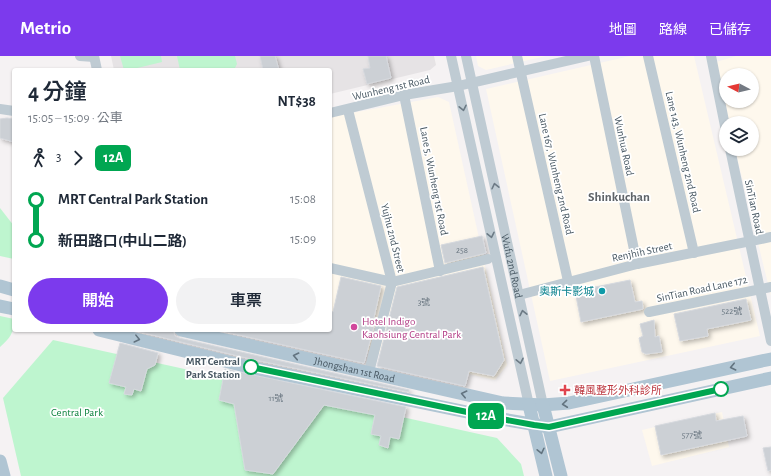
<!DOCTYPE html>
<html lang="zh-TW">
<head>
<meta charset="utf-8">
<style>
	body { margin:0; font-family:"Alegreya Sans","Noto Sans TC",sans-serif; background:#f2f2f3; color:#1f2937; height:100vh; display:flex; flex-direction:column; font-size:15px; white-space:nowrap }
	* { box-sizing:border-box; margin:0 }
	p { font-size:13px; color:#747a83 }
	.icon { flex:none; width:22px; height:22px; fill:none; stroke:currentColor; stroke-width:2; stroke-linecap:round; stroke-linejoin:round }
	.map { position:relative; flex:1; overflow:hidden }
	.side { position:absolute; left:12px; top:12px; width:320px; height:264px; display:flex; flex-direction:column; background:#fff; border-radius:4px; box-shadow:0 1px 3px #0004 }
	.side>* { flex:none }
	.badge { padding:0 8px; border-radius:6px; font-size:14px; line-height:26px }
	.needle { width:26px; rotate:277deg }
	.tools { position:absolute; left:719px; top:12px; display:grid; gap:8px }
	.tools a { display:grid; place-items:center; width:40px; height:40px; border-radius:50%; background:#fff; box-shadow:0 1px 3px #0004; font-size:20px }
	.map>.badge { position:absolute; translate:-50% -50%; box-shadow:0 0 0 2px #fff }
	.legs { display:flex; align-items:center; gap:6px; height:44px; padding:0 16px; font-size:13px }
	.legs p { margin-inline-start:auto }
	.head { display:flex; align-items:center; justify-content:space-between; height:68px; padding:0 16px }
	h1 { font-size:22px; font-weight:600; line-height:30px }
	.button { display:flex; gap:8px; margin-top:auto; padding:8px 16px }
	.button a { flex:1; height:46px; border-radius:24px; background:#7c3aed; color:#fff; font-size:16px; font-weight:600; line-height:46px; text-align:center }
	.button a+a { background:#f2f2f3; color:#1f2937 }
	ul { padding:0 16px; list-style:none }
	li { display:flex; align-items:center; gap:14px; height:40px; font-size:15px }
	li i { display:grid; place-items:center; width:6px; height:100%; margin:0 5px; background:currentColor }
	li i::after { content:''; width:10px; height:10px; margin:-5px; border:3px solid; border-radius:50%; background:#fff }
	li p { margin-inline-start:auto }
	li:first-child i { background:linear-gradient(#0000 50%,currentColor 0) }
	li:last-child i { background:linear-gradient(currentColor 50%,#0000 0) }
	header { display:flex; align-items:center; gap:24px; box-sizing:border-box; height:56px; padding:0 20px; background:#7c3aed; color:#fff }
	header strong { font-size:19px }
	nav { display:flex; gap:22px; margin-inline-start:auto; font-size:14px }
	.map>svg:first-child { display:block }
</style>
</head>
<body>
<header>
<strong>Metrio</strong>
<nav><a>地圖</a><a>路線</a><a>已儲存</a></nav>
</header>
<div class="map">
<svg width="771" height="420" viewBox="0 0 771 420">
	<defs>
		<filter id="shadow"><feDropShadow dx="2.5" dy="2.5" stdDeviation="2" flood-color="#0004"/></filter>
	</defs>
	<rect width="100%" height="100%" fill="#f5f2f3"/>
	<g fill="#fef8ed" fill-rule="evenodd">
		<polygon points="476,0 546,0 486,14 478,10"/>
		<polygon points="630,0 694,0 760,280 550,325 486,33"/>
		<path d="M736,0H771V240L735,93H752V67H728L713,7ZM726,19H752V45H726Z"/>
		<polygon points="438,41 449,46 507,309 495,324 277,274 330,274 330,61"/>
		<polygon points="722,356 729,391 652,410 642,374"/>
	</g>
	<polygon fill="#e6e3e5" points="111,0 434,0 436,9 430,14 330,38 330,14 114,14"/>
	<g fill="#bef5cf">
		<polygon points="120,0 161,0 162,6 129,14 124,14"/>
		<polygon points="177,0 235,0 237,8 234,14 180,14"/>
		<polygon points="0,152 14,170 14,203 0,200"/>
		<path d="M0,260L14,263C14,277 10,282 0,291Z"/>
		<polygon points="53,284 497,382 521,408 524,420 21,420 3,342"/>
	</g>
	<g fill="#ccd0d5" stroke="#d6d9de" filter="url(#shadow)">
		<polygon points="260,0 275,0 279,14 263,14"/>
		<polygon points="368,0 386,0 391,22 367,28 363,13 370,12"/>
		<polygon points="7,62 14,63 14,86 0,82 0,63"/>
		<polygon points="482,180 486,197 445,207 441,189"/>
		<polygon points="483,211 504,304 494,320 469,315 465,330 377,310 397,231"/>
		<polygon points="341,221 381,230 372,270 374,270 364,307 217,274 330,274 330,255 333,256"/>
		<polygon points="630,224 635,246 642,245 643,253 581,266 575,235"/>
		<polygon points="746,243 751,264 707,273 708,280 680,285 674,258"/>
		<polygon points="654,264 655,281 659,280 662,296 646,298 642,296 639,282 643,280 640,268"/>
		<polygon points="132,274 173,274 175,280 179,282 409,334 409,336 251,303"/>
		<polygon points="120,287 158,297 155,309 147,313 141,335 134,333 132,339 124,338 126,331 109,327"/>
		<polygon points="225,313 406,351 399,383 390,381 388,392 379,389 381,380 371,378 375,359 324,349 273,418 245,414 234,348 219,344"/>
		<polygon points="715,357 716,365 743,360 747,380 661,399 655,370"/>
		<polygon points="771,391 771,414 768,415 763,392"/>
	</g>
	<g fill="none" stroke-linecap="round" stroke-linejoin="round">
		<g stroke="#bfcbd3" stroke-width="10">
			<polyline points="80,0 94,1"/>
			<polyline points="94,0 97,14"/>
			<polyline points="451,0 529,349"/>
			<path id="s1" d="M466,0L543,349"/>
			<polyline points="517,0 568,225"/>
			<polyline points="594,0 637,208"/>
			<polyline points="648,0 694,197"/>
			<polyline points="711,0 726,75"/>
			<polyline points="404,39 440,215"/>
			<polyline points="0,53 14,55"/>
			<polyline points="348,54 392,226 369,316"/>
			<polyline points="330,57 404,39 458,30 588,0"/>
			<polyline points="730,93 771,285"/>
			<polyline points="330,212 392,226 488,203"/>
			<polyline points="519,239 637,208 771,181"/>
			<polyline points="649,256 771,231"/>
		</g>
		<g stroke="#b0c5d3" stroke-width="13">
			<polyline points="0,230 14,234"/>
			<polyline points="0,250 14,253"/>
			<polyline points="99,274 249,311 496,362 549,371 771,322"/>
			<path id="s2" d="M181,274L503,347L543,349L569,347L771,303"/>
			<polyline points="529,349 546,420"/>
			<polyline points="543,349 561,420"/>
			<polyline points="0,405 4,420"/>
		</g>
	</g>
	<defs><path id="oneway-chevron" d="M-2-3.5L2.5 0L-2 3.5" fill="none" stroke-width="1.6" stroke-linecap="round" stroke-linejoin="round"/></defs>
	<g stroke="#6c7a85">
		<use href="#oneway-chevron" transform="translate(463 52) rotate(78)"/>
		<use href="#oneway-chevron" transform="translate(495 130) rotate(-103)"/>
		<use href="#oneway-chevron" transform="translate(491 179) rotate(78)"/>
		<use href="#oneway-chevron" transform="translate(523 257) rotate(-102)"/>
		<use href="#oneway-chevron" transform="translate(520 305) rotate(78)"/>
	</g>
	<g stroke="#62737f">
		<use href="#oneway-chevron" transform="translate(137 283) rotate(14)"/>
		<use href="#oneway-chevron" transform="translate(296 300) rotate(-168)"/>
		<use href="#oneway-chevron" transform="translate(733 311) rotate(167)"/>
		<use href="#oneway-chevron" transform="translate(464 338) rotate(-167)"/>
		<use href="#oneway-chevron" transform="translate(565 348) rotate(174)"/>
		<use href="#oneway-chevron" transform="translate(541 395) rotate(77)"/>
	</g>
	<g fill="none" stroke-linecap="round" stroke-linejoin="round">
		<defs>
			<polyline id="line-1" points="251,311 496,362 534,369 549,371 721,333"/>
		</defs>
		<use href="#line-1" stroke="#fff" stroke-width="9"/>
		<use href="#line-1" stroke="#00a651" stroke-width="6"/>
	</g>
	<circle fill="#0f9aa8" stroke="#fff" stroke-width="1.5" cx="602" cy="235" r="4"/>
	<circle fill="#d1479c" stroke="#fff" stroke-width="1.5" cx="354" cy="271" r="4"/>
	<g fill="#fff" stroke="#00a651" stroke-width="2">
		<circle cx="251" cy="311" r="7"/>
		<circle cx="721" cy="333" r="7"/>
	</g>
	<path fill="#e0444e" stroke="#fff" stroke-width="1.5" d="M563 328h4v4h4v4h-4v4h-4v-4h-4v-4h4z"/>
	<g text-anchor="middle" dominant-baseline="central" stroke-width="3.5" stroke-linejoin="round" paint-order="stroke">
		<g font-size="9" fill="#697680">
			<text x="462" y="194">258</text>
			<text x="424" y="246">3號</text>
			<text x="732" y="255">522號</text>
			<text x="276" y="342">11號</text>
			<text x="692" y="379">577號</text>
		</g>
		<g font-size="11" fill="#485863" stroke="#fff">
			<text transform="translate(391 32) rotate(-13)">Wunheng 1st Road</text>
			<text transform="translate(624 90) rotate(78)">Wunhua Road</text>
			<text transform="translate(683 96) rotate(77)">Lane 143, Wunheng 2nd Road</text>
			<text transform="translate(556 118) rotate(77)">Lane 167, Wunheng 2nd Road</text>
			<text transform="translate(434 125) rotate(79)">Lane 5, Wunheng 1st Road</text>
			<text transform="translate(754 151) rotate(78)">SinTian Road</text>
			<text transform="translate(393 182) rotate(76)">Yujhu 2nd Street</text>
			<text transform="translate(642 196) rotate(-12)">Renjhih Street</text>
			<text stroke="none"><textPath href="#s1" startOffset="215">Wufu 2nd Road</textPath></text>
			<text transform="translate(702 233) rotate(-12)">SinTian Road Lane 172</text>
			<text stroke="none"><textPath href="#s2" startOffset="178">Jhongshan 1st Road</textPath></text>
		</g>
		<g font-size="11" fill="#0d838f" stroke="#fff" text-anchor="end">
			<text x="594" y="235">奧斯卡影城</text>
		</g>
		<g font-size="11" fill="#b23c85" stroke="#fff" text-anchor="start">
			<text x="362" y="265">Hotel Indigo<tspan x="362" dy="13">Kaohsiung Central Park</tspan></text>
		</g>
		<g font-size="11" font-weight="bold" fill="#485863" stroke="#fff" text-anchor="end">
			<text x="240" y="305">MRT Central<tspan x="240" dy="13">Park Station</tspan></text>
		</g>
		<g font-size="11" fill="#be3a42" stroke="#fff" text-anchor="start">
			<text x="574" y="334">韓風整形外科診所</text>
		</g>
		<g font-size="11" fill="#0d823e" stroke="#fff">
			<text x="77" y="356">Central Park</text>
		</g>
		<g font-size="13" font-weight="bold" fill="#5e6368" stroke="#fff">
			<text x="619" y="141">Shinkuchan</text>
		</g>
	</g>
</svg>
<div class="tools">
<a><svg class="needle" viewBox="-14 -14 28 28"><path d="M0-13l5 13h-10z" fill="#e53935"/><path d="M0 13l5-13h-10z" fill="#747a83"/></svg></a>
<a><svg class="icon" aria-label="layers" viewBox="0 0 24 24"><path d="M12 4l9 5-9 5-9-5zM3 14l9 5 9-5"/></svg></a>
</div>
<b class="badge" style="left:486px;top:360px;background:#00a651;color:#fff">12A</b>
<section class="side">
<div class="head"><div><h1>4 分鐘</h1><p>15:05 – 15:09 · 公車</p></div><b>NT$38</b></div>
<div class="legs"><svg class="icon" aria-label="walk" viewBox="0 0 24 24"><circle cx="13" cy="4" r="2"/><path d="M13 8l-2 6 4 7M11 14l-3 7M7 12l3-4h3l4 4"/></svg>3<svg class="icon" aria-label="forward" viewBox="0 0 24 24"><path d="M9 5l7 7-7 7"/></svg><b class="badge" style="background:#00a651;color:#fff">12A</b></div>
<ul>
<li><i style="color:#00a651"></i><b>MRT Central Park Station</b><p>15:08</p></li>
<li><i style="color:#00a651"></i><b>新田路口(中山二路)</b><p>15:09</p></li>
</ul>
<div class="button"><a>開始</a><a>車票</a></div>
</section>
</div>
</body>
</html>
